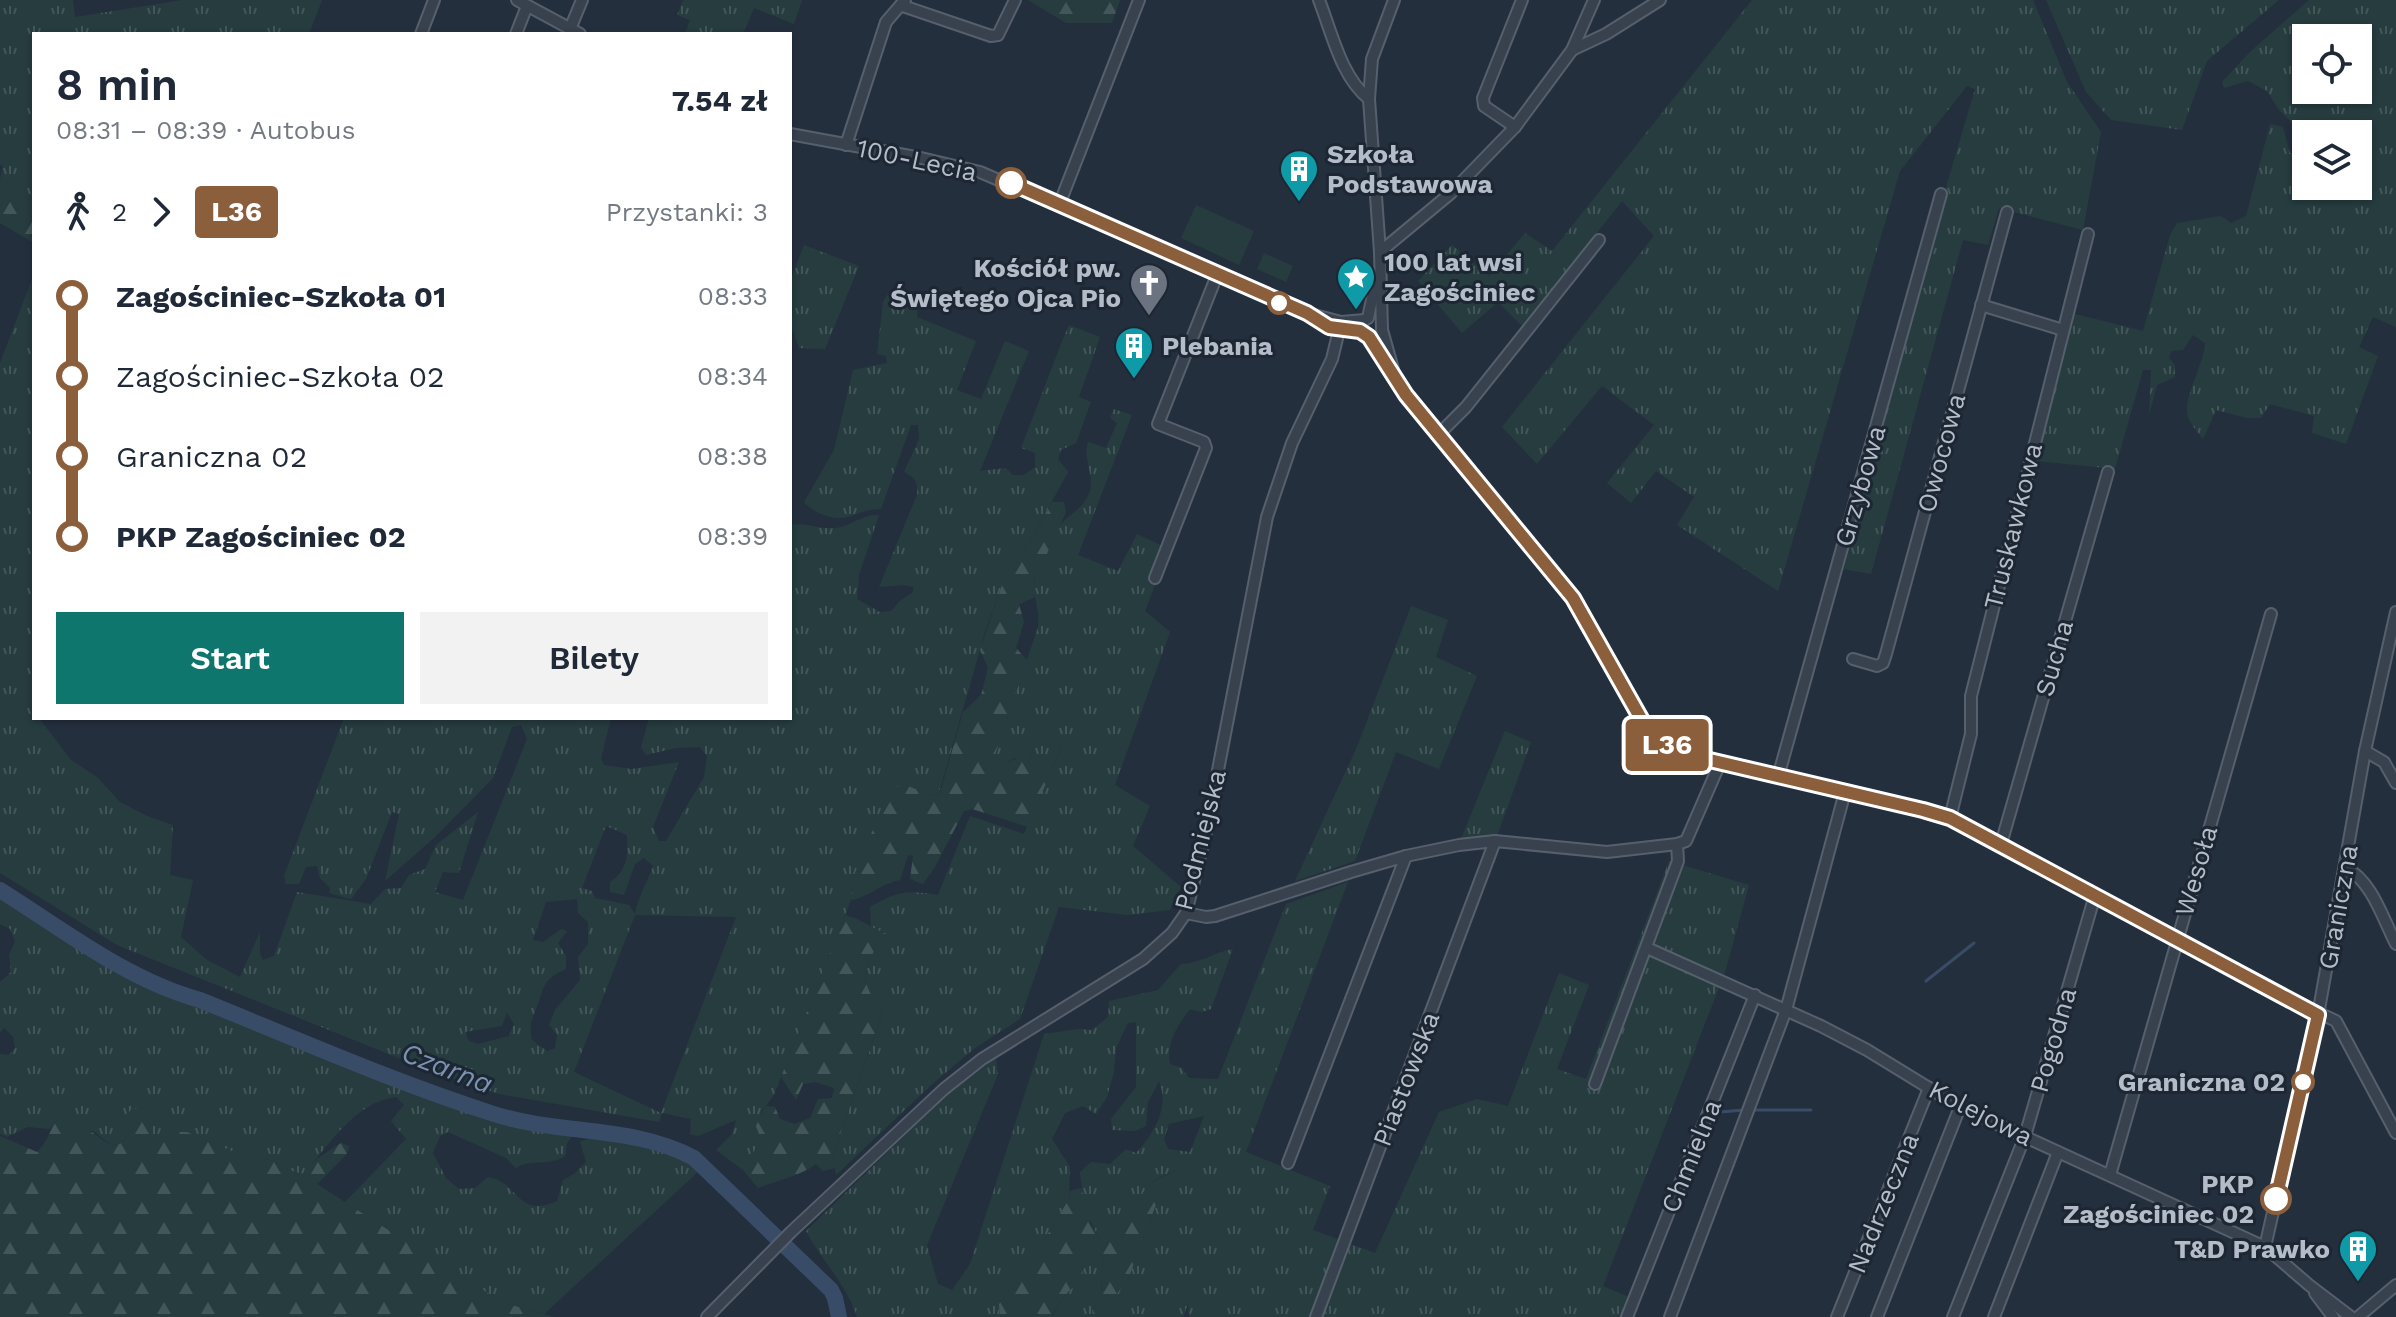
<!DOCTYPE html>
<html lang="pl">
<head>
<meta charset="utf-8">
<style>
	body { margin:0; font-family:"Work Sans",sans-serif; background:#f2f2f3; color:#1f2937; height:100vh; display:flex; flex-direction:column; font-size:30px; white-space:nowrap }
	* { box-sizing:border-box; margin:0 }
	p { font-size:26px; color:#747a83 }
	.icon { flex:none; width:44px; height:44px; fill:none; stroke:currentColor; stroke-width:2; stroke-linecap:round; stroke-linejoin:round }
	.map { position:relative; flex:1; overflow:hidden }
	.drawer { position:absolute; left:32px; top:32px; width:760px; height:688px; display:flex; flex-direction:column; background:#fff; border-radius:0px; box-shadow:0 2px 6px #0004 }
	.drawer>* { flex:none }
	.badge { padding:0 16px; border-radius:6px; font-size:28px; line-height:52px }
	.tools { position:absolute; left:2292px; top:24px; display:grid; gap:16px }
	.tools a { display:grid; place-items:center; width:80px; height:80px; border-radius:0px; background:#fff; box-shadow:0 2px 6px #0004; font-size:40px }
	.map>.badge { position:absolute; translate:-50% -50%; box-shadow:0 0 0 4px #fff }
	.legs { display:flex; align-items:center; gap:12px; height:88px; padding:0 24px; font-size:26px }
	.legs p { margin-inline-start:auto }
	.summary { display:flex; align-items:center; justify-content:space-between; height:136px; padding:0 24px }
	h1 { font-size:44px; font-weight:600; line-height:60px }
	.cta { display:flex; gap:16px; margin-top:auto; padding:16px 24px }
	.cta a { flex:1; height:92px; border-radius:0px; background:#0f766e; color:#fff; font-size:32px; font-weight:600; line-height:92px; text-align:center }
	.cta a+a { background:#f2f2f3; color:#1f2937 }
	ul { padding:0 24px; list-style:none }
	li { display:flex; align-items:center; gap:28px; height:80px; font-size:30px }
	li i { display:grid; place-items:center; width:12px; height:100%; margin:0 10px; background:currentColor }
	li i::after { content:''; width:20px; height:20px; margin:-10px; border:6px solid; border-radius:50%; background:#fff }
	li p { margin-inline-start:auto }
	li:first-child i { background:linear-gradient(#0000 50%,currentColor 0) }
	li:last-child i { background:linear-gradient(currentColor 50%,#0000 0) }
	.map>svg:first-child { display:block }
</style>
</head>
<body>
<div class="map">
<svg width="2396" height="1317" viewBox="0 0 2396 1317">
	<defs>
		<pattern id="grass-tufts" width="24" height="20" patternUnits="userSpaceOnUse" patternTransform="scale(2)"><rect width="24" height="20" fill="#263c3f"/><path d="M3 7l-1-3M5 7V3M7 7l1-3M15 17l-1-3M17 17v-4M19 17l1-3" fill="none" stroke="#435659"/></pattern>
		<pattern id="forest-firs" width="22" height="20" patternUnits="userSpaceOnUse" patternTransform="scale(2)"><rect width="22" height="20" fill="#263c3f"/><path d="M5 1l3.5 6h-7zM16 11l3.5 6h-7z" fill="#435659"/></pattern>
	</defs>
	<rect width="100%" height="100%" fill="#242f3e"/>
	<g fill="url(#grass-tufts)" fill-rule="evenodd">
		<polygon points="0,0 73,0 75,17 183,0 322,0 309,34 34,34 34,198 15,195 4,208 0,206 0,179 3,166 0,165"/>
		<polygon points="683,0 802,0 794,24 754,8 743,34 685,34 690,20 677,15"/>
		<polygon points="1752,0 2033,0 2067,82 2101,132 2083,230 1999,208 1988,245 1963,240 1871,574 1844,569 1944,194 1975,89 1967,86 1900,171 1778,591 1677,525 1694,497 1656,471 1631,503 1607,483 1654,425 1602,386 1537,464 1502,427 1654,236 1622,201 1523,327 1498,302 1462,333 1418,281 1452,245 1489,276 1525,233 1552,251"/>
		<polygon points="2046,0 2279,0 2207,61 2182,130 2111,120 2086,92"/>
		<path d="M2309,0H2396V327L2373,317L2359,347L2378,356L2346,444L2312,433L2314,416L2270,404L2261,418H2247L2216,410L2203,439C2198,433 2191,424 2188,417C2182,398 2204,366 2205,343L2193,335L2183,350L2171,351L2169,358L2175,365V377L2157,385L2149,415L2151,370H2143L2115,469L2037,461L2064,353L2071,313L2143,331L2170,235L2177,223L2221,216L2231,223L2246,216L2270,124L2283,127L2290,153H2300L2305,135L2279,110L2267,91L2248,81L2224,88L2222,82L2251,51ZM2306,38H2358V90H2306ZM2306,134H2358V186H2306Z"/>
		<polygon points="804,245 859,266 825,349 799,348 790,323 790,281"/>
		<path d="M34,274V718H39L71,760L97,777L120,802L147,816L173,825L170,875L193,880L181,937L207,960L240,977L260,932V954L263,960L274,956L297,892L371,904L385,889L401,888L409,875L425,869L436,845L478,812L459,873L443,872L435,892L463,900L527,739L521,725L512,727L493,778L435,837L385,881L399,814L392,812L366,879L351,899L329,893L330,888L320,878L317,866L306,867L299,884H286L284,876L344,718H611L601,758L604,765L631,769L679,762L653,827L659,841H666L704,777L707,756L700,747L676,748L646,755L641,747L649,718H790V525C806,522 821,530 836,528C852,526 862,514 879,515L859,575L857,599L880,612L891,611L901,600L912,593L914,587L903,585L879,587L917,495C918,482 916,478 904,472L919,439L918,425H911L881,509C862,508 852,519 838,518C827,518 810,510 804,502L834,450L853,370L887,363L886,356L877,354L883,302L890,291L919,297L917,317L976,341L957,390L981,399L1005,341L1029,351L980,471L1006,468L1013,475H1024L1035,467V453L1021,448L1063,339L1069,325L1100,337L1079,397L1091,402L1076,443L1061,450L1058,459L1068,472L1022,556L1006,574L985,632L939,793L932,796L906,785L855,873L851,900L774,1095L761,1112L762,1139L743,1170L716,1150L732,1134L736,1120L698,1136L690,1134L691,1119L662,1113L659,1122L499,1094L431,1071L117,945L0,873V363ZM606,826L627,835C628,855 628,870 610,882V892L624,895L635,864L644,858L653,866C647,883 638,897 635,914L629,905L595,898L592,891L582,888ZM577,899L578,913L588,922V944L578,957L580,980L555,1010L549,1025L557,1035L555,1048L547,1051L532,1040C529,1025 531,1022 536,1009C545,987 541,980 566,969V956L558,943L567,931L561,929L543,942L533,940L546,902ZM635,915L736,917L661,1113L574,1072ZM507,1013L514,1024L509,1036L478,1044L469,1041L465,1032L502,1026Z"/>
		<path d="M1114,409L1132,415L1078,555L1118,571L1137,534L1169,549L1145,611L1170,632L1115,785L1150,806L1133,846L1181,887L1170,910L1128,915L1059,907L1020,1019L975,1048L931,1085L836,1175L833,1155L883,1012C857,979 862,965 886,934L871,927L870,907C898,891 907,890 938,895L970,816L1024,834L1061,748L1056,746L1049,763L1036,772L1029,762L1034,748L1006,763L994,758L1038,627C1040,612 1034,599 1034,584C1035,573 1051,538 1058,527C1067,516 1081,510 1088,496C1097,479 1082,459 1088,442L1106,448L1117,423L1110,418Z"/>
		<polygon points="1411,606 1448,620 1436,657 1477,676 1439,769 1396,752 1355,861 1295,881 1357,747"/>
		<polygon points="1505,731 1531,742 1497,836 1461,839"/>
		<path d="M1669,861L1749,885L1725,972L1603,1286L1631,1298L1624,1317H1189L1188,1304L1183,1317H1113L1108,1306L1129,1277L1160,1194L1181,1176L1183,1169C1143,1178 1141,1197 1126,1230L1112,1234L1106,1246L1098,1248L1100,1240C1088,1219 1082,1196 1080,1172L1091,1162L1110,1164L1126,1149L1136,1153C1154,1134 1170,1107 1159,1081L1148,1102L1146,1126L1135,1131L1112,1130L1111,1119L1136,1087V1022L1128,1023L1116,1048L1114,1072L1107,1097L1096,1114L1083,1106L1065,1113L1052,1139L1070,1167L1069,1199L1040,1247L999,1304L1000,1317H857C847,1285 822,1261 806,1231L947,1095L996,1058L998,1074L927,1245L938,1284L952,1290L970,1264L1044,1034L1078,1029L1092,1030L1108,1017L1109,1001L1158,990L1181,964C1200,964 1214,952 1233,949L1211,1009L1202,1012L1190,1009C1177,1026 1166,1043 1170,1064L1182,1068L1189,1078L1218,1079L1286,904L1348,882L1246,1152L1330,1186L1313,1230L1375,1253L1439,1112L1477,1099L1508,1106L1559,973L1589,985L1557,1069L1586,1079ZM1204,1116L1190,1152L1168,1149L1164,1139L1169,1124Z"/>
		<path d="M0,896C63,936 128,985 200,1003L490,1117L574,1133L567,1143L565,1156C549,1167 531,1158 516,1168L506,1158L448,1132L440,1136L433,1153L446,1178L459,1189L475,1188L488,1177C519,1182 517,1219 557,1201L563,1180L574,1174L586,1162L580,1142C599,1131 653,1143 674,1152C683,1156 691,1165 699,1171L544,1314L508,1304L475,1286L344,1203L406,1139L391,1121L404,1105L396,1097C353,1103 330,1145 303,1174L291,1171L271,1160L243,1156L187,1132L160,1140L151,1138V1127L133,1129L120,1144L111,1145L95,1132L57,1120L50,1129L28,1127L7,1137L0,1134V1054L9,1055L15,1048L13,1037L4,1028L0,1033V982L11,972L9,955L15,941L10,929L0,924Z"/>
		<polygon points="1089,1250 1104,1257 1101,1273 1102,1298 1092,1310 1093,1317 1052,1317 1062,1299 1081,1278"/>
	</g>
	<g fill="url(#forest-firs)">
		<polygon points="1028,0 1120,0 1112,23 1066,23"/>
		<polygon points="15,195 34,198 34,243 0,223 0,206 5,207"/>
		<path d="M1052,502H1064L1066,512L1034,580L1035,597L1019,604L1024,622L1016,648L1027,660L994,758L1006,763L1016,759L1022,745L1034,747L1029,762L1036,771L1049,763L1056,745L1061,747L1028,827L972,809L964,811L935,867L923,884L910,879L913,856L908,855L900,880C881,883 870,897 851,900L855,873L890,788L906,785L932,796L940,793L963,712L981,695L988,668L980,650L1006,573L1022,556Z"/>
		<path d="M845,915C861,919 871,928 887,934C862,965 856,979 883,1011L833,1155L835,1168L823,1171L816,1164C802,1175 776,1181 758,1188L743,1170L761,1139L755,1124L766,1106L775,1107L780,1119L795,1124L810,1118L818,1099L832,1098L834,1088L815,1082L803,1084L796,1100L781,1077Z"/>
		<path d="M141,1108L151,1112L157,1120L151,1127V1138L160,1140L167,1132H187L243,1156L271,1160L291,1171L302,1174L318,1158L341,1143L349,1146L347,1154L317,1184L475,1286L508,1304L554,1317H0V1136L37,1152C48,1141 48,1133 57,1120C84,1120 90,1133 111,1145L120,1144L133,1129L126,1118L131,1109Z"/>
		<path d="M1184,1168L1181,1176L1160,1194L1129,1277L1108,1306L1113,1317H1093L1092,1310L1102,1298L1101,1273L1104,1257L1090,1251L1081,1278L1062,1299L1051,1317H1000L999,1304L1040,1247L1069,1199L1070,1191L1081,1188L1083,1194L1091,1196L1097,1203L1090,1223L1100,1240L1099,1247L1106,1246L1112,1234L1126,1230C1144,1190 1140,1184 1184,1168Z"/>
	</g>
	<g fill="#263c3f">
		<polygon points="1196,205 1254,231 1239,265 1181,238"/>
		<polygon points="1264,253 1293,266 1286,282 1257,269"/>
	</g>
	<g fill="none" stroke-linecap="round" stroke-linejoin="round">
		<g stroke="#394c67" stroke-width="3">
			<polyline points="1926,981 1974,943"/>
			<polyline points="1752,1110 1811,1110"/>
			<polyline points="1720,1112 1744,1110"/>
		</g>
		<path stroke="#394c67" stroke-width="16" d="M0,890C64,930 127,980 200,1000C297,1039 394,1082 494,1114C560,1135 633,1125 694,1158L831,1290L835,1298L839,1317"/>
		<defs>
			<g id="minor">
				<polyline points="517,0 580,34"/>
				<path d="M1319,0C1332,33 1341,77 1369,99"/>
				<polyline points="903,6 991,36 998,35 1015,0"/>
				<polyline points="570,29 582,0"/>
				<polyline points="421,34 434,0"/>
				<polyline points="516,34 527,6"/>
				<polyline points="1572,50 1606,34 1660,0"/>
				<polyline points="1515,127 1484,106 1483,98 1522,0"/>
				<polyline points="790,134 921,158 980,172 1307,313 1341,322 1365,320"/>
				<polyline points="846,145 886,22 905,0"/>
				<polyline points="1059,205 1139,0"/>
				<polyline points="1380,252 1451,193 1515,127 1572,50 1594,0"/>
				<polyline points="1981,305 2063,330"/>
				<polyline points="1307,313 1329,327 1360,331 1369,337 1406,395 1573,598 1644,724 1656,738 1682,753 1923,810 1950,818 2263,987 2336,1021 2396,1133"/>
				<polyline points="1368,318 1376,281"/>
				<polyline points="1393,369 1382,330 1380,252 1369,99 1372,59 1394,0"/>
				<polyline points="1439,434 1466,407 1599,240"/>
				<polyline points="1155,578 1206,448 1204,442 1158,424 1217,275"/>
				<polyline points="1853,659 1877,666 1883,663 1886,654 2007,212"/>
				<polyline points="2365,751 2384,762 2396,783"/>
				<polyline points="1778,777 1941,194"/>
				<polyline points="1950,818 1971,734 1971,696 2088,234"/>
				<polyline points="2001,844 2108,472"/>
				<path d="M2346,868C2372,881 2383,919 2396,944"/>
				<polyline points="1186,913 1206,917 1215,916 1351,872 1406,856 1459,845 1495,841 1607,852 1677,844 1686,841 1720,763"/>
				<polyline points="1647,948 1821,1026 1867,1050 1960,1107 2265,1247 2309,1285 2351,1317"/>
				<polyline points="1595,1084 1678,861 1677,844"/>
				<polyline points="1288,1163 1406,856"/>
				<polyline points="2110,1175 2271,614"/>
				<polyline points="2265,1247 2318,1015 2365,751 2396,612"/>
				<polyline points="2315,1293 2333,1317"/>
				<polyline points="707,1317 791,1232 944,1089 982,1059 1143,959 1172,933 1186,913 1206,832 1267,517 1292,443 1332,359 1341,322"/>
				<polyline points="1316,1317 1495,841"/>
				<polyline points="1627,1317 1755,995"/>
				<polyline points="1670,1317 1786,1010 1845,792"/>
				<polyline points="1837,1317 1929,1088"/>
				<polyline points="1877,1317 1960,1107"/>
				<polyline points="1953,1317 2025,1136 2095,895"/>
				<polyline points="1994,1317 2058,1152"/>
				<polyline points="2358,1317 2396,1285"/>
			</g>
		</defs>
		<use href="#minor" stroke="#565f6c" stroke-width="14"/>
		<use href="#minor" stroke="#38414e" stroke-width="10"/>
	</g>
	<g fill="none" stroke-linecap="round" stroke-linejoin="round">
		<defs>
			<polyline id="line-1" points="1011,183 1307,313 1329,327 1360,331 1369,337 1406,395 1573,598 1644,724 1656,738 1670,748 1701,758 1923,810 1950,818 2318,1015 2276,1199"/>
		</defs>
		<use href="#line-1" stroke="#fff" stroke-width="18"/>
		<use href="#line-1" stroke="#8b5e3c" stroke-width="12"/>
	</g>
	<defs>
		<symbol id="building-pin" viewBox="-11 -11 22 30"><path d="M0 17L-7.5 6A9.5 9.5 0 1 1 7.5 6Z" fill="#0f9aa8" stroke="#1d2633"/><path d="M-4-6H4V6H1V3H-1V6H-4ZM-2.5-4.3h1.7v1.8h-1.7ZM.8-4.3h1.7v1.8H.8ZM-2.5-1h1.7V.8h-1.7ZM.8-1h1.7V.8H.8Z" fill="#fff"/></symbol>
		<symbol id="sight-pin" viewBox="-11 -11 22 30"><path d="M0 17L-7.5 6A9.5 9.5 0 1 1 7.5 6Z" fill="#0f9aa8" stroke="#1d2633"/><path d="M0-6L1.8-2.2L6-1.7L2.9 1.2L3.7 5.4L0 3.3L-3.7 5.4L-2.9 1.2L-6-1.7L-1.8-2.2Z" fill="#fff"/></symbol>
		<symbol id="church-pin" viewBox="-11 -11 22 30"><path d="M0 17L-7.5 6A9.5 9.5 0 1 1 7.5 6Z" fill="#6b7280" stroke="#1d2633"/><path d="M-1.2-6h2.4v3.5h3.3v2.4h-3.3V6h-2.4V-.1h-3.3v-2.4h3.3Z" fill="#fff"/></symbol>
	</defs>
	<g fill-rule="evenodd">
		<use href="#building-pin" x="1277" y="147" width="44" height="60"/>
		<use href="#sight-pin" x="1334" y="255" width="44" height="60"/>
		<use href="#church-pin" x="1127" y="261" width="44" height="60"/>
		<use href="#building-pin" x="1112" y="324" width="44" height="60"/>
		<use href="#building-pin" x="2336" y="1227" width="44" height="60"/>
	</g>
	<g fill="#fff" stroke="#8b5e3c" stroke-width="4">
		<circle cx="1011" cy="183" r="14"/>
		<circle cx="1279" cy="303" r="10"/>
		<circle cx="2303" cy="1082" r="10"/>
		<circle cx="2276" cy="1199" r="14"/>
	</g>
	<g text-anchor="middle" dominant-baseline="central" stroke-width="6" stroke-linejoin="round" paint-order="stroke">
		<g font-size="26" font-weight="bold" fill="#b4bcc9" stroke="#1d2633" text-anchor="start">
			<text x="1327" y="154">Szkoła<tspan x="1327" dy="30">Podstawowa</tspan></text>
			<text x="1384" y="262">100 lat wsi<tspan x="1384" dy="30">Zagościniec</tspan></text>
			<text x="1121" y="268" text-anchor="end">Kościół pw.<tspan x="1121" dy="30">Świętego Ojca Pio</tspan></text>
			<text x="1162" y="346">Plebania</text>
			<text x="2330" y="1249" text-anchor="end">T&amp;D Prawko</text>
		</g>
		<g font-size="26" fill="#b4bcc9" stroke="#1d2633">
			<text transform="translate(917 160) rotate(12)">100-Lecia</text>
			<text transform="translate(1941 453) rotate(-75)">Owocowa</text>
			<text transform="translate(1860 486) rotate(-74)">Grzybowa</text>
			<text transform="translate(2013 526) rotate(-76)">Truskawkowa</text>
			<text transform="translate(2054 658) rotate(-74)">Sucha</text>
			<text transform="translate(1200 840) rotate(-76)">Podmiejska</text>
			<text transform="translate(2196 871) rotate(-74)">Wesoła</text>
			<text transform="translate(2338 907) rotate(-80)">Graniczna</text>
			<text transform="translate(2053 1040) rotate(-74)">Pogodna</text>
			<text transform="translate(1406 1079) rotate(-69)">Piastowska</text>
			<text transform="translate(1981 1113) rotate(27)">Kolejowa</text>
			<text transform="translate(1691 1156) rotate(-68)">Chmielna</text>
			<text transform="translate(1883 1203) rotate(-68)">Nadrzeczna</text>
		</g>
		<g font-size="26" font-weight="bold" fill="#b4bcc9" stroke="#1d2633" text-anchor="end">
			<text x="2285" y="1082">Graniczna 02</text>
			<text x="2254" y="1184">PKP<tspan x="2254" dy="30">Zagościniec 02</tspan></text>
		</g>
		<g font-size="28" font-style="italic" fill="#7c92b1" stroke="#1d2633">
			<text transform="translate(447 1068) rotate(21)">Czarna</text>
		</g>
	</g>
</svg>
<div class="tools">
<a><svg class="icon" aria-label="locate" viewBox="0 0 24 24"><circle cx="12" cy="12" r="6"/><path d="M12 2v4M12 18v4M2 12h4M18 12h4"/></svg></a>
<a><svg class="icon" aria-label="layers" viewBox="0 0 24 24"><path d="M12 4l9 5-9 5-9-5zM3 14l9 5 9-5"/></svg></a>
</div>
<b class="badge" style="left:1667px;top:745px;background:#8b5e3c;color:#fff">L36</b>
<section class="drawer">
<div class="summary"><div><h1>8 min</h1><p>08:31 – 08:39 · Autobus</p></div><b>7.54 zł</b></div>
<div class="legs"><svg class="icon" aria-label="walk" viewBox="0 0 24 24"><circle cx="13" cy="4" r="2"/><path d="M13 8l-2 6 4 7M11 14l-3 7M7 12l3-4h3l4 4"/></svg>2<svg class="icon" aria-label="forward" viewBox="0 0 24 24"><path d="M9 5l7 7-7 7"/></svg><b class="badge" style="background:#8b5e3c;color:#fff">L36</b><p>Przystanki: 3</p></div>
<ul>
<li><i style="color:#8b5e3c"></i><b>Zagościniec-Szkoła 01</b><p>08:33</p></li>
<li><i style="color:#8b5e3c"></i><span>Zagościniec-Szkoła 02</span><p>08:34</p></li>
<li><i style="color:#8b5e3c"></i><span>Graniczna 02</span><p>08:38</p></li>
<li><i style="color:#8b5e3c"></i><b>PKP Zagościniec 02</b><p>08:39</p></li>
</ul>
<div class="cta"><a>Start</a><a>Bilety</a></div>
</section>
</div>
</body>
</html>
